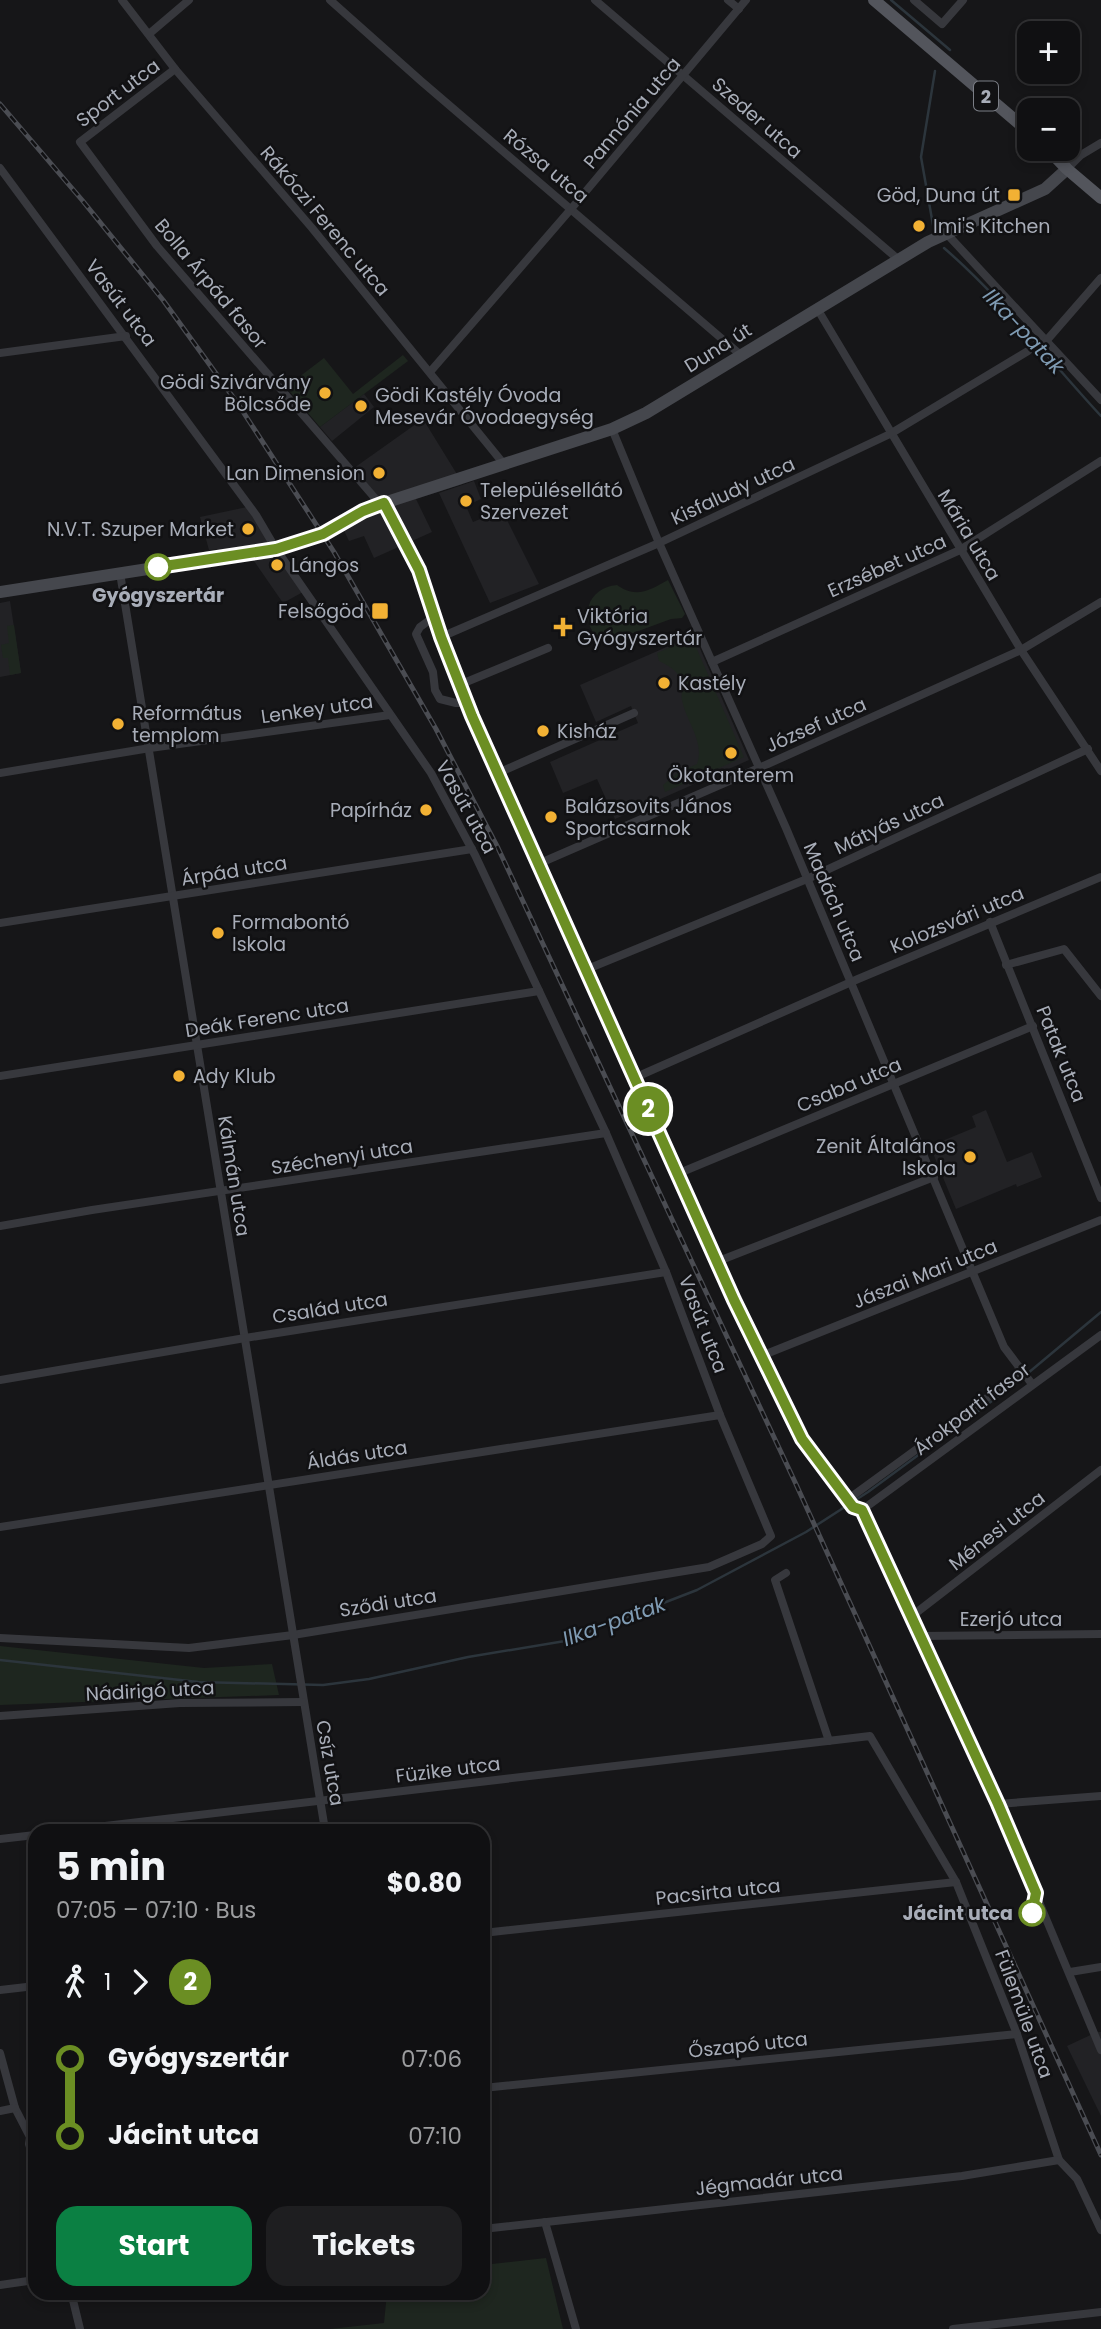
<!DOCTYPE html>
<html lang="en">
<head>
<meta charset="utf-8">
<style>
	body { margin:0; font-family:Poppins,sans-serif; background:#1e1e20; color:#f1f3f6; height:100vh; display:flex; flex-direction:column; font-size:26px; white-space:nowrap }
	* { box-sizing:border-box; margin:0 }
	p { font-size:23px; color:#9c9d9f }
	.icon { flex:none; width:38px; height:38px; fill:none; stroke:currentColor; stroke-width:2; stroke-linecap:round; stroke-linejoin:round }
	.map { position:relative; flex:1; overflow:hidden }
	.panel { position:absolute; left:28px; top:1824px; width:462px; height:476px; display:flex; flex-direction:column; background:#101012; border-radius:21px; box-shadow:0 4px 10px #0003,0 0 0 2px #303032 }
	.panel>* { flex:none }
	.badge { padding:0 14px; border-radius:23px; font-size:24px; line-height:46px }
	.buttons { position:absolute; left:1017px; top:21px; display:grid; gap:14px }
	.buttons a { display:grid; place-items:center; width:63px; height:63px; border-radius:14px; background:#101012; box-shadow:0 4px 10px #0003,0 0 0 2px #303032; font-size:35px }
	.map>.badge { position:absolute; translate:-50% -50%; box-shadow:0 0 0 4px #fff }
	.legs { display:flex; align-items:center; gap:10px; height:77px; padding:0 28px; font-size:23px }
	.legs p { margin-inline-start:auto }
	.summary { display:flex; align-items:center; justify-content:space-between; height:119px; padding:0 28px }
	h1 { font-size:38px; font-weight:700; line-height:52px }
	.primary-button { display:flex; gap:14px; margin-top:auto; padding:14px 28px }
	.primary-button a { flex:1; height:80px; border-radius:21px; background:#0b8043; color:#fff; font-size:28px; font-weight:700; line-height:80px; text-align:center }
	.primary-button a+a { background:#1e1e20; color:#f1f3f6 }
	ul { padding:0 28px; list-style:none }
	li { display:flex; align-items:center; gap:24px; height:77px; font-size:26px }
	li i { display:grid; place-items:center; width:10px; height:100%; margin:0 9px; background:currentColor }
	li i::after { content:''; width:18px; height:18px; margin:-9px; border:5px solid; border-radius:50%; background:#101012 }
	li p { margin-inline-start:auto }
	li:first-child i { background:linear-gradient(#0000 50%,currentColor 0) }
	li:last-child i { background:linear-gradient(currentColor 50%,#0000 0) }
	.map>svg:first-child { display:block }
</style>
</head>
<body>
<div class="map">
<svg width="1101" height="2329" viewBox="0 0 1101 2329">
	<rect width="100%" height="100%" fill="#161618"/>
	<g fill="#222225">
		<polygon points="364,394 374,407 332,441 320,427"/>
		<polygon points="423,419 463,484 416,499 432,532 374,558 364,536 349,541 339,520 380,500 354,468"/>
		<polygon points="474,481 481,499 466,506 473,522 502,510 539,584 490,603 439,493"/>
		<polygon points="247,507 303,592 283,603 245,548 209,550 200,517"/>
		<polygon points="10,601 21,673 0,677 0,603"/>
		<polygon points="694,635 749,760 615,819 597,779 563,793 550,762 638,723 631,706 596,722 580,685"/>
		<polygon points="986,1110 1007,1162 1032,1152 1042,1177 1017,1187 1016,1184 956,1209 930,1146 976,1127 972,1116"/>
		<polygon points="1097,2032 1101,2032 1101,2116 1067,2046"/>
	</g>
	<g fill="#1e261f">
		<polygon points="403,355 408,361 320,427 286,387 324,358 353,394"/>
		<path d="M668,580L685,614L682,618L671,619L633,633H621L599,640C578,618 587,588 617,585C636,599 650,590 668,580Z"/>
		<polygon points="14,625 21,673 10,675 8,658 3,658 1,645 9,643 7,626"/>
		<path d="M692,638L744,757L665,792L663,785L679,772L697,764C705,741 686,722 682,700C681,694 683,684 680,678C677,670 667,665 659,661L657,653Z"/>
		<polygon points="0,1646 204,1668 272,1664 279,1695 0,1705"/>
		<polygon points="546,2258 563,2329 330,2329 384,2323 387,2293 483,2292 483,2265"/>
	</g>
	<g fill="none" stroke-linecap="round" stroke-linejoin="round">
		<g stroke="#2c353c" stroke-width="2.5">
			<polyline points="891,0 950,50"/>
			<polyline points="933,225 921,157 935,71"/>
			<path d="M944,248C1002,298 1049,360 1101,416"/>
			<polyline points="0,1660 198,1682 323,1685 369,1679 468,1657 565,1641 697,1590 806,1532 868,1492 1015,1384 1101,1312"/>
		</g>
		<g stroke="#37383d" stroke-width="8">
			<polyline points="122,0 175,69 312,228 503,463"/>
			<polyline points="330,0 421,81 742,356"/>
			<polyline points="595,0 899,260"/>
			<polyline points="728,0 739,9"/>
			<polyline points="914,0 942,24 963,0"/>
			<polyline points="149,34 189,0"/>
			<polyline points="175,69 80,142 157,246 380,504"/>
			<polyline points="0,168 256,515 276,549 431,773 475,855 606,1133 666,1272 720,1415 771,1536 762,1544 709,1567 293,1635 189,1648 0,1638"/>
			<polyline points="1067,169 1081,155 1101,143"/>
			<polyline points="946,233 1101,400"/>
			<polyline points="818,310 1021,650 1101,771"/>
			<polyline points="1047,340 1101,278"/>
			<polyline points="0,353 126,336"/>
			<polyline points="430,372 571,209 746,0"/>
			<polyline points="612,429 659,543 786,828 1004,1347 1032,1384"/>
			<polyline points="384,503 419,570 441,637 469,708 734,1300 802,1439 853,1507 862,1510 998,1804 1101,2050"/>
			<polyline points="120,573 325,1830"/>
			<polyline points="434,617 420,627 416,634 433,672 435,690 440,699 456,703 467,703"/>
			<polyline points="441,637 659,543 890,434 1028,351"/>
			<polyline points="712,662 960,550 1101,461"/>
			<polyline points="459,685 548,648"/>
			<polyline points="0,773 150,748 390,715"/>
			<polyline points="498,773 634,713"/>
			<polyline points="538,864 759,768 1021,650 1101,602"/>
			<polyline points="990,922 1101,1198"/>
			<polyline points="0,923 472,849"/>
			<polyline points="1006,965 1064,949 1101,996"/>
			<polyline points="585,970 807,879 1088,749"/>
			<polyline points="0,1076 539,991"/>
			<polyline points="634,1078 858,979 1101,877"/>
			<polyline points="677,1174 1033,1026"/>
			<polyline points="0,1226 92,1210 606,1133"/>
			<polyline points="716,1262 934,1177"/>
			<polyline points="761,1356 1101,1220"/>
			<polyline points="0,1380 245,1338 666,1272"/>
			<polyline points="847,1500 1013,1379 1019,1369"/>
			<polyline points="862,1510 1101,1335"/>
			<polyline points="0,1527 720,1415"/>
			<polyline points="786,1573 775,1580 829,1741"/>
			<polyline points="912,1616 1101,1470"/>
			<polyline points="921,1636 1101,1634"/>
			<polyline points="0,1716 180,1703 302,1702"/>
			<polyline points="998,1804 1101,1796"/>
			<polyline points="71,1830 870,1736 956,1882 1017,2034 1059,2160 1077,2179 1101,2230"/>
			<polyline points="0,1839 35,1835"/>
			<polyline points="483,1933 956,1882"/>
			<polyline points="1070,1972 1101,1967"/>
			<polyline points="0,1990 35,1986"/>
			<polyline points="0,2053 15,2108 30,2137 29,2144 35,2165"/>
			<polyline points="483,2088 1017,2034"/>
			<polyline points="0,2111 15,2108"/>
			<polyline points="545,2222 576,2329"/>
			<polyline points="483,2229 962,2176 1059,2160"/>
			<polyline points="0,2285 35,2280"/>
			<polyline points="71,2292 80,2329"/>
			<polyline points="953,2329 1101,2312"/>
		</g>
		<polyline stroke="#45474d" stroke-width="12" points="0,592 276,549 323,534 363,511 384,503 612,429 646,413 928,242 1045,189 1067,169"/>
		<g stroke="#53555c" stroke-width="12">
			<polyline points="874,0 1029,132"/>
			<polyline points="1048,149 1067,169 1101,198"/>
		</g>
		<defs>
			<polyline id="rail" points="0,104 82,200 163,300 238,404 334,552 436,729 498,848 795,1482 1101,2155"/>
		</defs>
		<use href="#rail" stroke="#4a4c52" stroke-width="5"/>
		<use href="#rail" stroke="#111113" stroke-width="2.5" stroke-dasharray="8" stroke-linecap="butt"/>
	</g>
	<g fill="none" stroke-linecap="round" stroke-linejoin="round">
		<defs>
			<polyline id="line-1" points="158,567 276,549 323,534 363,511 384,503 419,570 441,637 472,716 734,1300 802,1439 853,1507 862,1510 998,1804 1036,1893 1032,1913"/>
		</defs>
		<use href="#line-1" stroke="#fff" stroke-width="16"/>
		<use href="#line-1" stroke="#6b8e23" stroke-width="10"/>
	</g>
	<g fill="#f2b134" stroke="#111113" stroke-width="2.5">
		<rect x="1007" y="188" width="14" height="14" rx="3.5"/>
		<circle cx="919" cy="226" r="7"/>
		<circle cx="325" cy="393" r="7"/>
		<circle cx="361" cy="406" r="7"/>
		<circle cx="379" cy="473" r="7"/>
		<circle cx="466" cy="501" r="7"/>
		<circle cx="248" cy="529" r="7"/>
		<circle cx="277" cy="565" r="7"/>
		<rect x="371" y="602" width="18" height="18" rx="3.5"/>
		<path d="M559.5 616.5h7v7h7v7h-7v7h-7v-7h-7v-7h7z"/>
		<circle cx="664" cy="683" r="7"/>
		<circle cx="118" cy="724" r="7"/>
		<circle cx="543" cy="731" r="7"/>
		<circle cx="731" cy="753" r="7"/>
		<circle cx="426" cy="810" r="7"/>
		<circle cx="551" cy="817" r="7"/>
		<circle cx="218" cy="933" r="7"/>
		<circle cx="179" cy="1076" r="7"/>
		<circle cx="970" cy="1157" r="7"/>
	</g>
	<g fill="#fff" stroke="#6b8e23" stroke-width="3.5">
		<circle cx="158" cy="567" r="12"/>
		<circle cx="1032" cy="1913" r="12"/>
	</g>
	<g text-anchor="middle" dominant-baseline="central" stroke-width="5" stroke-linejoin="round" paint-order="stroke">
		<rect fill="#111113" stroke="#7b7e86" stroke-width="2" x="974" y="81.5" width="24" height="29" rx="5"/>
		<g font-size="18" font-weight="bold" fill="#a8adb8">
			<text x="986" y="96">2</text>
		</g>
		<g font-size="19" fill="#a8adb8" stroke="#111113">
			<text transform="translate(118 93) rotate(-37)">Sport utca</text>
			<text transform="translate(632 113) rotate(-50)">Pannónia utca</text>
			<text transform="translate(757 118) rotate(41)">Szeder utca</text>
			<text transform="translate(546 166) rotate(40)">Rózsa utca</text>
			<text transform="translate(325 221) rotate(50)">Rákóczi Ferenc utca</text>
			<text transform="translate(211 284) rotate(50)">Bolla Árpád fasor</text>
			<text transform="translate(121 303) rotate(53)">Vasút utca</text>
			<text transform="translate(718 348) rotate(-32)">Duna út</text>
			<text transform="translate(733 491) rotate(-25)">Kisfaludy utca</text>
			<text transform="translate(969 535) rotate(59)">Mária utca</text>
			<text transform="translate(887 566) rotate(-24)">Erzsébet utca</text>
			<text transform="translate(317 709) rotate(-8)">Lenkey utca</text>
			<text transform="translate(816 725) rotate(-24)">József utca</text>
			<text transform="translate(466 807) rotate(61)">Vasút utca</text>
			<text transform="translate(889 824) rotate(-25)">Mátyás utca</text>
			<text transform="translate(234 871) rotate(-9)">Árpád utca</text>
			<text transform="translate(834 902) rotate(67)">Madách utca</text>
			<text transform="translate(957 920) rotate(-23)">Kolozsvári utca</text>
			<text transform="translate(267 1018) rotate(-9)">Deák Ferenc utca</text>
			<text transform="translate(1061 1054) rotate(68)">Patak utca</text>
			<text transform="translate(849 1085) rotate(-23)">Csaba utca</text>
			<text transform="translate(342 1157) rotate(-9)">Széchenyi utca</text>
			<text transform="translate(234 1176) rotate(81)">Kálmán utca</text>
			<text transform="translate(925 1274) rotate(-22)">Jászai Mari utca</text>
			<text transform="translate(330 1308) rotate(-9)">Család utca</text>
			<text transform="translate(703 1324) rotate(69)">Vasút utca</text>
			<text transform="translate(972 1409) rotate(-37)">Árokparti fasor</text>
			<text transform="translate(357 1455) rotate(-9)">Áldás utca</text>
			<text transform="translate(997 1531) rotate(-38)">Ménesi utca</text>
			<text transform="translate(388 1603) rotate(-9)">Sződi utca</text>
			<text x="1011" y="1619">Ezerjó utca</text>
			<text transform="translate(150 1691) rotate(-3)">Nádirigó utca</text>
			<text transform="translate(330 1763) rotate(80)">Csíz utca</text>
			<text transform="translate(448 1770) rotate(-7)">Füzike utca</text>
			<text transform="translate(718 1892) rotate(-6)">Pacsirta utca</text>
			<text transform="translate(1024 2014) rotate(70)">Fülemüle utca</text>
			<text transform="translate(748 2045) rotate(-6)">Őszapó utca</text>
			<text transform="translate(769 2181) rotate(-6)">Jégmadár utca</text>
		</g>
		<g font-size="19" fill="#a8adb8" stroke="#111113" text-anchor="start">
			<text x="1000" y="195" text-anchor="end">Göd, Duna út</text>
			<text x="933" y="226">Imi's Kitchen</text>
			<text x="311" y="382" text-anchor="end">Gödi Szivárvány<tspan x="311" dy="22">Bölcsőde</tspan></text>
			<text x="375" y="395">Gödi Kastély Óvoda<tspan x="375" dy="22">Mesevár Óvodaegység</tspan></text>
			<text x="365" y="473" text-anchor="end">Lan Dimension</text>
			<text x="480" y="490">Településellátó<tspan x="480" dy="22">Szervezet</tspan></text>
			<text x="234" y="529" text-anchor="end">N.V.T. Szuper Market</text>
			<text x="291" y="565">Lángos</text>
			<text x="364" y="611" text-anchor="end">Felsőgöd</text>
			<text x="577" y="616">Viktória<tspan x="577" dy="22">Gyógyszertár</tspan></text>
			<text x="678" y="683">Kastély</text>
			<text x="132" y="713">Református<tspan x="132" dy="22">templom</tspan></text>
			<text x="557" y="731">Kisház</text>
			<text x="731" y="775" text-anchor="middle">Ökotanterem</text>
			<text x="565" y="806">Balázsovits János<tspan x="565" dy="22">Sportcsarnok</tspan></text>
			<text x="412" y="810" text-anchor="end">Papírház</text>
			<text x="232" y="922">Formabontó<tspan x="232" dy="22">Iskola</tspan></text>
			<text x="193" y="1076">Ady Klub</text>
			<text x="956" y="1146" text-anchor="end">Zenit Általános<tspan x="956" dy="22">Iskola</tspan></text>
		</g>
		<g font-size="19" font-weight="bold" fill="#a8adb8" stroke="#111113">
			<text x="158" y="595">Gyógyszertár</text>
			<text x="1013" y="1913" text-anchor="end">Jácint utca</text>
		</g>
		<g font-size="21" font-style="italic" fill="#7f9bb3" stroke="#111113">
			<text transform="translate(1024 331) rotate(47)">Ilka-patak</text>
			<text transform="translate(614 1621) rotate(-20)">Ilka-patak</text>
		</g>
	</g>
</svg>
<div class="buttons">
<a>+</a>
<a>−</a>
</div>
<b class="badge" style="left:648px;top:1109px;background:#6b8e23;color:#fff">2</b>
<section class="panel">
<div class="summary"><div><h1>5 min</h1><p>07:05 – 07:10 · Bus</p></div><b>$0.80</b></div>
<div class="legs"><svg class="icon" aria-label="walk" viewBox="0 0 24 24"><circle cx="13" cy="4" r="2"/><path d="M13 8l-2 6 4 7M11 14l-3 7M7 12l3-4h3l4 4"/></svg>1<svg class="icon" aria-label="forward" viewBox="0 0 24 24"><path d="M9 5l7 7-7 7"/></svg><b class="badge" style="background:#6b8e23;color:#fff">2</b></div>
<ul>
<li><i style="color:#6b8e23"></i><b>Gyógyszertár</b><p>07:06</p></li>
<li><i style="color:#6b8e23"></i><b>Jácint utca</b><p>07:10</p></li>
</ul>
<div class="primary-button"><a>Start</a><a>Tickets</a></div>
</section>
</div>
</body>
</html>
